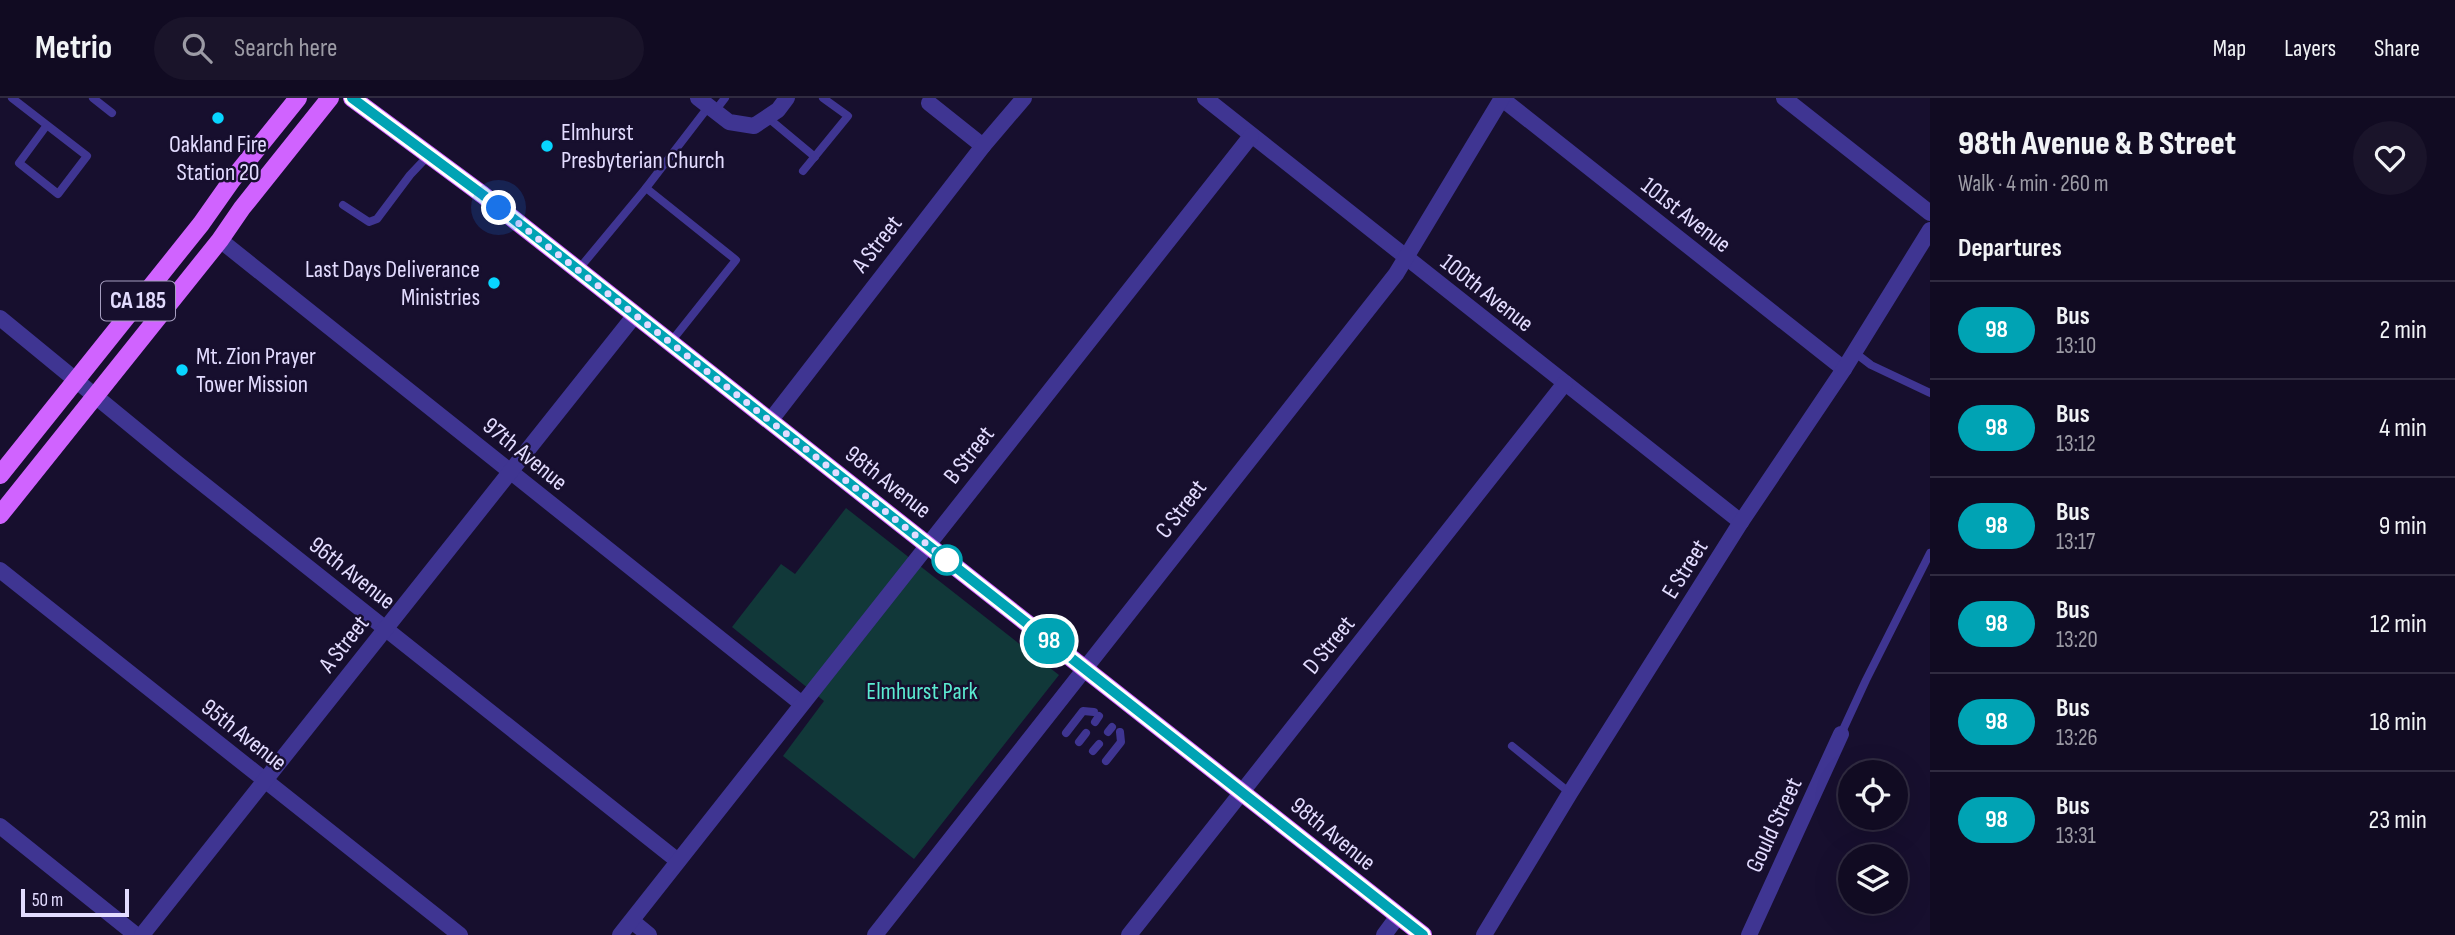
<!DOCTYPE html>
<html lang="en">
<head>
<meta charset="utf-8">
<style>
	body { margin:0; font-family:"Sofia Sans Condensed",sans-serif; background:#1a142a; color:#f1f3f6; height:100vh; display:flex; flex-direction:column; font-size:26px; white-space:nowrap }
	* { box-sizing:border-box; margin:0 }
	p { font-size:23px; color:#9c9ba5 }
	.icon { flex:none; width:38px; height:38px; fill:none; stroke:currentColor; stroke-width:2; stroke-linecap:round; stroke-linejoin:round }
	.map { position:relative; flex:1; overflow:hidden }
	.details { display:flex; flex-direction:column; background:#110b22; width:525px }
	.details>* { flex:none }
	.badge { padding:0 14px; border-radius:23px; font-size:24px; line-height:46px }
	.controls { position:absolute; left:1838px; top:662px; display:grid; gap:14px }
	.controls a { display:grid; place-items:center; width:70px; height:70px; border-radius:50%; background:#110b22; box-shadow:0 7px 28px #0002,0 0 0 2px #302b40; font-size:35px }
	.scale { position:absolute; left:21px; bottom:18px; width:108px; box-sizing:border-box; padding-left:7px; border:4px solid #e3dcff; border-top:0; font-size:19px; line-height:24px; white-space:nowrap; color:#e3dcff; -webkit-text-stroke:5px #170f2e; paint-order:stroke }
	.you { position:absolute; width:35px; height:35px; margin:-18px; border:5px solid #fff; border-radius:50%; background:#1a73e8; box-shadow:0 0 0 10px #1a73e833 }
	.map>.badge { position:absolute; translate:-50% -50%; box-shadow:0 0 0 4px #fff }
	h2 { padding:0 28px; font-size:26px; line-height:63px }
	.round { display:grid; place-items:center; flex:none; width:74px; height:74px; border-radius:37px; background:#1a142a }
	.head { display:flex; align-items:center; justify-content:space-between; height:119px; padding:0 28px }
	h1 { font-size:33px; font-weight:800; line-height:52px }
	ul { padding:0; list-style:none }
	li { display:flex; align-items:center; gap:21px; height:98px; padding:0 28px; border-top:2px solid #302b40 }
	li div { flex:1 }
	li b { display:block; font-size:26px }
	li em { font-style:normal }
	li .badge { min-width:77px; font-weight:700; text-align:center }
	header { display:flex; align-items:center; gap:42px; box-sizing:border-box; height:98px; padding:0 35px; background:#110b22; border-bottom:2px solid #302b40 }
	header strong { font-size:33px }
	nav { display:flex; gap:38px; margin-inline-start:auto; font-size:24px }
	.search { width:490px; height:63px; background:#1a142a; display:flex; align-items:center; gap:18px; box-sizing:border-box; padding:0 24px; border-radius:38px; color:#9c9ba5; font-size:26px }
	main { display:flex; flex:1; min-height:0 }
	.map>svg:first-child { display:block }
</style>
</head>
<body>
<header>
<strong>Metrio</strong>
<div class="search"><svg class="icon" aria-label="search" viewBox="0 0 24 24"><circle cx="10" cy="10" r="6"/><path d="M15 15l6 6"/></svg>Search here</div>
<nav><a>Map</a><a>Layers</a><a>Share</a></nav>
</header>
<main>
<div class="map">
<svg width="1930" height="837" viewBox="0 0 1930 837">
	<rect width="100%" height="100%" fill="#170f2e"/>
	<polygon fill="#113839" points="846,410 1059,577 914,761 783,658 824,603 732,529 781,466 795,476"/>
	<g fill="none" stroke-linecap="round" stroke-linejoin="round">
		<g stroke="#3f3592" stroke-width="8">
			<polyline points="12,0 87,58 58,96 19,65 47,27"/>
			<polyline points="93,0 112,15"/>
			<polyline points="715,13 725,0"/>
			<polyline points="767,19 815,59"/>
			<polyline points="803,73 848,18 823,0"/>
			<polyline points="646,90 736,162 670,245"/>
			<polyline points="343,107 369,124 377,121 410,77 428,58"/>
			<polyline points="578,172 646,90 709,8"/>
			<polyline points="1854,254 1871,267 1930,295"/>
			<polyline points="1095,624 1099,618"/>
			<polyline points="1108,634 1112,629"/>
			<polyline points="1066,635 1083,613 1094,614"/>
			<polyline points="1841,636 1866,582 1930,455"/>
			<polyline points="1079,644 1086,635"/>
			<polyline points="1512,648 1570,695"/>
			<polyline points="1093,653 1099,646"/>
			<polyline points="1106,663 1121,644 1120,634"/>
		</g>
		<g stroke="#3f3592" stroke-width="16">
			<polyline points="698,0 729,24 754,28 778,12 787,0"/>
			<polyline points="1205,0 1741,424"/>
			<polyline points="1501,0 1844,271"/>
			<polyline points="1784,0 1930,115"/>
			<polyline points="929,5 983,48"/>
			<polyline points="220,142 802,606"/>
			<polyline points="0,220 178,366 678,763"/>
			<polyline points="770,323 983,48 1024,0"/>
			<polyline points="0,472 460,837"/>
			<polyline points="0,728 136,837"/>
			<polyline points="632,823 649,837"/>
			<polyline points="142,837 635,217"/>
			<polyline points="620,837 1251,38"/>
			<polyline points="875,837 1396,176 1502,0"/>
			<polyline points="1129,837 1565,285"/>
			<polyline points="1384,837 1398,818"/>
			<polyline points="1484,837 1570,695 1741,424 1844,271 1930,132"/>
			<polyline points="1749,837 1841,636"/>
		</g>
		<g stroke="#d063ff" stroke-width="18">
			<polyline points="352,0 483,97 1423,837"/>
			<polyline points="0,377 201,126 232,82 298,0"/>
			<polyline points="0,417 220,142 242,110 330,0"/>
		</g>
	</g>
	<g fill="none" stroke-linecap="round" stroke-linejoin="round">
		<defs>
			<polyline id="line" points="352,0 483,97 1423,837"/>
		</defs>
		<use href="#line" stroke="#fff" stroke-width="16"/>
		<use href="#line" stroke="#00a3b4" stroke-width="10"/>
		<polyline stroke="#e3dcff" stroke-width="7" stroke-dasharray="0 12.6" points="499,110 947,462"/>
	</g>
	<g fill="#08d5ff" stroke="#170f2e" stroke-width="2.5">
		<circle cx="218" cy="20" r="7"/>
		<circle cx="547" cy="48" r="7"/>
		<circle cx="494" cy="185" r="7"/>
		<circle cx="182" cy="272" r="7"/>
	</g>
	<circle fill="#fff" stroke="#00a3b4" stroke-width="3.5" cx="947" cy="462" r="14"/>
	<g text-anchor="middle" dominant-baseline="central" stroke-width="5" stroke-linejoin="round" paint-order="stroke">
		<rect fill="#170f2e" stroke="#a69ec0" stroke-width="2" x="101" y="183.5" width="74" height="39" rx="5"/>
		<g font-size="23" font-weight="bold" fill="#e3dcff">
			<text x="138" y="203">CA 185</text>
		</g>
		<g font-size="24" fill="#e3dcff" stroke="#170f2e" text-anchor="start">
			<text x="561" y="34">Elmhurst<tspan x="561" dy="28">Presbyterian Church</tspan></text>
			<text x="218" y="46" text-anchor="middle">Oakland Fire<tspan x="218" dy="28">Station 20</tspan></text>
			<text x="480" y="171" text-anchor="end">Last Days Deliverance<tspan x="480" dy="28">Ministries</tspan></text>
			<text x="196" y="258">Mt. Zion Prayer<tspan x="196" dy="28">Tower Mission</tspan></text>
		</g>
		<g font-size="24" fill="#e3dcff" stroke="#170f2e">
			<text transform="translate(1686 117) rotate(38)">101st Avenue</text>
			<text transform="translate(877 146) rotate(-52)">A Street</text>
			<text transform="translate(1487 195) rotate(38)">100th Avenue</text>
			<text transform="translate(525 356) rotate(39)">97th Avenue</text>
			<text transform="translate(969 357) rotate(-52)">B Street</text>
			<text transform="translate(888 384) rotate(38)">98th Avenue</text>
			<text transform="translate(1181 411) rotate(-52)">C Street</text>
			<text transform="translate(1685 471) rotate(-58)">E Street</text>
			<text transform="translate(352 475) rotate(38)">96th Avenue</text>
			<text transform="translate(344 546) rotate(-52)">A Street</text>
			<text transform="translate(1329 547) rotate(-51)">D Street</text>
			<text transform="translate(244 637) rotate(38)">95th Avenue</text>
			<text transform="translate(1774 727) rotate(-65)">Gould Street</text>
			<text transform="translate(1333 736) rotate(39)">98th Avenue</text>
		</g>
		<g font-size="24" fill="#5becd2" stroke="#170f2e">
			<text x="922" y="593">Elmhurst Park</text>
		</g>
	</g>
</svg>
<div class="controls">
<a><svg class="icon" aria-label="locate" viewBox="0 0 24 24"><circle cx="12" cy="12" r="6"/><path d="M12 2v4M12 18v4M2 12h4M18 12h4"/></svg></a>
<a><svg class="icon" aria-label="layers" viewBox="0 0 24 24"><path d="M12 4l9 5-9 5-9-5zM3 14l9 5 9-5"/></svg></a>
</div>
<div class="scale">50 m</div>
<div class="you" style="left:499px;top:110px"></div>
<b class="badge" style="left:1049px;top:543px;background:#00a3b4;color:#fff">98</b>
</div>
<section class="details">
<div class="head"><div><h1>98th Avenue &amp; B Street</h1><p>Walk · 4 min · 260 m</p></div><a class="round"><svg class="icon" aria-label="heart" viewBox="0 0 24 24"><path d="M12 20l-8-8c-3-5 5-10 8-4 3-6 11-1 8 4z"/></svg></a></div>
<h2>Departures</h2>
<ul>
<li><span class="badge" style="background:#00a3b4;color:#fff">98</span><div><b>Bus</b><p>13:10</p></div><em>2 min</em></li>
<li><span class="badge" style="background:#00a3b4;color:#fff">98</span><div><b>Bus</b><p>13:12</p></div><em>4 min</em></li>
<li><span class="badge" style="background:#00a3b4;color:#fff">98</span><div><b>Bus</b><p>13:17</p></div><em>9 min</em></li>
<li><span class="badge" style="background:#00a3b4;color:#fff">98</span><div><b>Bus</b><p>13:20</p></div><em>12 min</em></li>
<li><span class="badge" style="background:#00a3b4;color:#fff">98</span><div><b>Bus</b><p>13:26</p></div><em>18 min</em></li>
<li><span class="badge" style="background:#00a3b4;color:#fff">98</span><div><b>Bus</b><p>13:31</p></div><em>23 min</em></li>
</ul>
</section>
</main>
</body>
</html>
